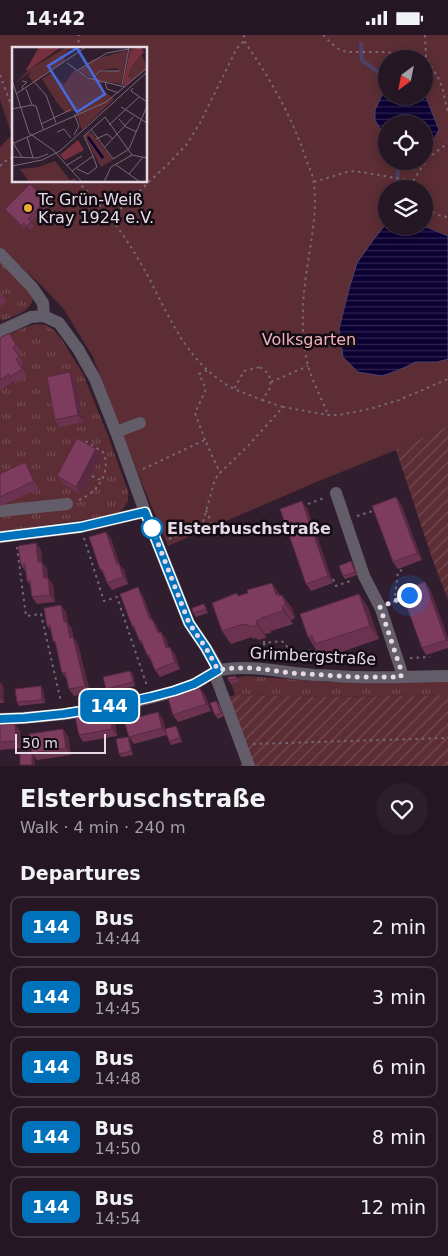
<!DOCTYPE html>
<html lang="en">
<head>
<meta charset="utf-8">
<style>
	body { margin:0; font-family:"DejaVu Sans",sans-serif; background:#2c1f2b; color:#f1f3f6; height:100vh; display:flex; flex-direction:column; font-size:19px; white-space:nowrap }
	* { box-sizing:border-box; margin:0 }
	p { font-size:16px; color:#a39fa6 }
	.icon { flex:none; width:28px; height:28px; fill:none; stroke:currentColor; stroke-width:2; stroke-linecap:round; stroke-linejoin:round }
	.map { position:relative; height:731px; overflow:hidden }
	.panel { display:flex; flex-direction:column; background:#241623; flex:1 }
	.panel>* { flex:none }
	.badge { padding:0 10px; border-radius:8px; font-size:18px; line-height:32px }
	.needle { width:32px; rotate:212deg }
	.controls { position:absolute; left:378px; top:15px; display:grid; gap:10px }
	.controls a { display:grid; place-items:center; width:55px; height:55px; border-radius:50%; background:#241623; box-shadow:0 2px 12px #0003,0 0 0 1px #413541; font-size:25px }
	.scale { position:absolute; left:15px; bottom:12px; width:91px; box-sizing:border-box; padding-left:5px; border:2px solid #e5d9e5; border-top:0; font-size:14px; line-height:18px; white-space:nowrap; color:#e5d9e5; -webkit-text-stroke:4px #130b13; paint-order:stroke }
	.you { position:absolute; width:25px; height:25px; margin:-12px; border:4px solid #fff; border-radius:50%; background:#1a73e8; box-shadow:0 0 0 8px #1a73e833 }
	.map>.badge { position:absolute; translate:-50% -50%; box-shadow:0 0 0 2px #fff }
	h2 { padding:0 20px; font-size:19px; line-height:45px }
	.round { display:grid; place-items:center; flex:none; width:52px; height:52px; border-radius:26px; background:#2c1f2b }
	.overview { display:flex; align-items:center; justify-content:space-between; height:85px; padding:0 20px }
	h1 { font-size:24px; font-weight:700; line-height:38px }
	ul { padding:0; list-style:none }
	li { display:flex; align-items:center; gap:15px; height:62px; margin:0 10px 8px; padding:0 10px; border:2px solid #413541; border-radius:10px }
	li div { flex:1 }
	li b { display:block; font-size:19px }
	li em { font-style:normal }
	li .badge { min-width:55px; font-weight:700; text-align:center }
	.status { display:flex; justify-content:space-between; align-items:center; height:35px; padding:0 25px; background:#241623; direction:ltr }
	.status svg { height:14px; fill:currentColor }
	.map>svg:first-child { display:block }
</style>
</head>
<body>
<div class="status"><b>14:42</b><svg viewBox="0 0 49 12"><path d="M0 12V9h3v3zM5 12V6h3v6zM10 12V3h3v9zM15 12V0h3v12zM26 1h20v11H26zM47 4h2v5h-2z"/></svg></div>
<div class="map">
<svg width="448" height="731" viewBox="0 0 448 731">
	<defs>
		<pattern id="grass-tufts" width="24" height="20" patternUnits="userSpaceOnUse" patternTransform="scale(1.25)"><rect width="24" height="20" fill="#5c2d34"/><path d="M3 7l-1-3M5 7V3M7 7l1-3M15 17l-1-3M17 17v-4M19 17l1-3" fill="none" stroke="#734b51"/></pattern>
		<pattern id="garden-furrows" width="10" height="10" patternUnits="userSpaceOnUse" patternTransform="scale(1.25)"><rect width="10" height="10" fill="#5c2d34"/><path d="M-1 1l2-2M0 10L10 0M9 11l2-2" fill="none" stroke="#734b51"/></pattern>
		<pattern id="water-rules" width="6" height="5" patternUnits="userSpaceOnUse" patternTransform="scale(1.25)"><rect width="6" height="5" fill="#0c0033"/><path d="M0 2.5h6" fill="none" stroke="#2f2550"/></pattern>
	</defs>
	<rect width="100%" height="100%" fill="#301e2f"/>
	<g fill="url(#grass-tufts)">
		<path d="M0,224L33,262C32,277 13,281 2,286L0,283Z"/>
		<polygon points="36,289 46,290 55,296 62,305 83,339 107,398 128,456 128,466 123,474 114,480 8,496 0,497 0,303 26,292"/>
		<polygon points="246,641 328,647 448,647 448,660 328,662 235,660 230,644"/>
	</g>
	<path fill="#5c2d34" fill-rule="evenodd" d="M0,0H448V391L396,415L314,448L168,511L136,434L93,322L63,273L42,251L0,213V112L12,100L0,65ZM14,14H146V146H14ZM386,24H424V61H386ZM386,89H424V126H386ZM386,154H424V191H386Z"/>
	<g fill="url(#garden-furrows)">
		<polygon points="448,391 448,565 432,523 396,415"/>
		<polygon points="235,660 328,662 448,660 448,731 239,731 243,727 220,665"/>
	</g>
	<g fill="url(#water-rules)" stroke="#4d4168">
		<polygon points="386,46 386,61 424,61 424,60 426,62 439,95 428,113 424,115 424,89 386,89 386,103 375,85 375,75 385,54"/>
		<polygon points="386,189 386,191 424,191 448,201 448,324 437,327 416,327 399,335 382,341 358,337 343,322 339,294 349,254 357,228 374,204"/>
	</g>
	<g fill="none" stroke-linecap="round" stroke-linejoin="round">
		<g stroke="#4d4168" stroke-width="4">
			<polyline points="361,9 362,25 379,38 386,41"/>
			<polyline points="396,154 398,137 401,126"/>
		</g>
		<g stroke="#766776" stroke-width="2" stroke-dasharray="2.5 4" stroke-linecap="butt">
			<path d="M244,0V6C270,43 293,83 307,127C310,134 313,141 314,149C318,185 307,223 304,258C302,282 302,308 308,331C313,348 322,364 328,380"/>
			<polyline points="323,0 332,9 340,15 347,17 386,17 426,23"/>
			<polyline points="425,0 426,23 436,39 440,46 443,55 448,79"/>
			<polyline points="78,14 79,0"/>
			<polyline points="0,40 14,78"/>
			<polyline points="0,131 8,124 14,121"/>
			<path d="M77,146C102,171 123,197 140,227C168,275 182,326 234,354"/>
			<polyline points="413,146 428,123 448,108"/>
			<polyline points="314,147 347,137 355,136 413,146 417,154"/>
			<path d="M424,167C430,177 437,181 448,182"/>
			<polyline points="111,183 170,127 187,109 200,88 237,13 244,6"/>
			<polygon points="260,332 269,339 271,352 262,365 234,354 244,336"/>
			<polyline points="271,347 308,331"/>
			<polyline points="262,365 283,372"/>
			<polyline points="205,405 195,378 206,354 199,339 208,335"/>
			<polyline points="143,434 205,405 220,438"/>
			<polyline points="92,441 101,445"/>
			<path d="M79,465C98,457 112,437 103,417L85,406"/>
			<polyline points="308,469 324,463"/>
			<polyline points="206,475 219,505"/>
			<polyline points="357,481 376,475"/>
			<polyline points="84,503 104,566 117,562 147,651"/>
			<polyline points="169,504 200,491 203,487 215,444 220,438 247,412 283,372 328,380 339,380 370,374 399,365 448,344"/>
			<polyline points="17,512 26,581 41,579 61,667"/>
			<polyline points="333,544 336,551 353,545"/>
			<polyline points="393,567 405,562"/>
			<polyline points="394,567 398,537 402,535"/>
			<path d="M264,606V608L281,606L285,608L288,614C285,620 281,621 275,622"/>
			<polyline points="264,608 267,623"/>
			<polyline points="283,620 315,615 320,620"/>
			<polyline points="410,623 430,622"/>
			<polyline points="253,709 448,703"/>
		</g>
		<g stroke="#625d68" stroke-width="12">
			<polyline points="0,219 32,252 43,268 44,281"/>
			<polyline points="0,296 31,282 44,281 59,288 78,314 95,344 116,397 145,477 189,588 206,613 219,635"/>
			<polyline points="116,397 140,388"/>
			<polyline points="336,458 364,541 381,574 401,635 401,641"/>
			<polyline points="0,476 67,469"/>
			<polyline points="0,502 81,492 145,477"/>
			<polyline points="214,637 249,731"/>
			<path d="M0,684C58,682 117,673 172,657C179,655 187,652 194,649C203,645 211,637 220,635C251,629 284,638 315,640C329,640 343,642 357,642C387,643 418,641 448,641"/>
		</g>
	</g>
	<g fill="#6c3350">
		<polygon points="46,165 49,169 31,187 34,191 30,195 27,191 24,194 7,177 5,174"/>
		<polygon points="0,256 7,267 0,271"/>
		<polygon points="9,298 21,317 18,319 24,329 21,331 27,341 15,349 14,346 0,355 0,303"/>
		<polygon points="70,337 75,344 83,387 60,392 55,385"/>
		<polygon points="101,421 81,459 62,448 57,441"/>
		<polygon points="25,427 30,434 39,454 0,471 0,439"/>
		<polygon points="396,462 401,469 422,525 398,534 393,527"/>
		<polygon points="307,473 333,548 311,556 306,549"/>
		<polygon points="106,497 111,504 120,531 124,535 128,549 112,555 107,548 104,540 100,534"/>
		<polygon points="41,515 42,527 47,534 48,544 53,550 55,567 37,569 32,562 31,551 27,546 26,537 21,530"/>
		<polygon points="354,530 357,540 345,544 343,541"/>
		<polygon points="430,554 448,603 448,613 426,620 422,613"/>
		<polygon points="142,559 152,584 157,591 160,598 161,597 166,604 168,612 175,619 180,634 160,642 155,635 151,626 147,620 144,612 139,605 136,598 132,591"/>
		<polygon points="359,559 368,573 379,604 324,623 319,615 317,616 308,602"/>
		<polygon points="280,560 292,573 295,583 291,585 293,589 271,596 271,598 265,599 266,603 258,605 256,603 253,604 252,602 231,609 222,596 239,561"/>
		<polygon points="204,569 206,573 208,578 196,582 193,578"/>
		<polygon points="66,577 68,588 72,594 73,602 78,609 90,658 74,661 69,654 67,644 62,638 57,611 53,606 51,596 47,591"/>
		<polygon points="130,636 133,639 135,651 108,658 106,654"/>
		<polygon points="228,642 238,644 239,647 231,649 228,645"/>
		<polygon points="0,647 3,651 4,668 0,668"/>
		<polygon points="41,651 43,655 45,668 19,671 17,667"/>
		<polygon points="200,653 205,660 211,676 178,687 173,680"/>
		<polygon points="216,666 219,669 224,681 218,684 215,680"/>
		<polygon points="114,683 117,701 83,707 79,700"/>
		<polygon points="163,684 165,694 176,691 178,694 182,707 171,710 169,706 167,700 134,709 129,702"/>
		<polygon points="0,690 20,696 21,713 0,715"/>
		<polygon points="68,701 71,720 37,725 32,718"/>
		<polygon points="128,702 130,706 133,720 122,722 119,719"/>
	</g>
	<g fill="#582941">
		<polygon points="70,337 75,344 83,387 78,380"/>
		<polygon points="96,414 101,421 81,459 76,452"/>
		<polygon points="25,427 30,434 39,454 34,446"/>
		<polygon points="396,462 401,469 422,525 417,518"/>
		<polygon points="302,466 307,473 333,548 328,541"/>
		<polygon points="106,497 111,504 120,531 124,535 128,549 123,542 117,529"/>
		<polygon points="36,508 41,515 42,527 47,534 48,544 53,550 55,567 50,560 38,527"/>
		<polygon points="351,526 354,530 357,540 355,537"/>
		<polygon points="425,547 430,554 448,603 448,607 446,605"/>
		<polygon points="272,548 281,561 285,570 276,560"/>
		<polygon points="138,552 142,559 155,592 150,585"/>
		<polygon points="359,559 368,573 379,604 370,591"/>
		<polygon points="282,560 292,573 295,583 286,570"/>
		<polygon points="61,570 66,577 68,588 72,594 73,602 78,609 90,658 85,651 70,603 64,587"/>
		<polygon points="282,571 291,585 293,589 283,576"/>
		<polygon points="152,584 157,591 163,606 158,598"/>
		<polygon points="256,586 265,599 266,603 257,590"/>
		<polygon points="161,597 166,604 171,620 166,613"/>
		<polygon points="170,612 175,619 180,634 175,627"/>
		<polygon points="130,636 133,639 135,651 133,647"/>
		<polygon points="0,647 3,651 4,668 0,663"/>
		<polygon points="41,651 43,655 45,668 42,665"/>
		<polygon points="200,653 205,660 211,676 206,669"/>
		<polygon points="109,676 114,683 117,701 112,694"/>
		<polygon points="158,677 163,684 167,700 162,693"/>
		<polygon points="15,689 20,696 21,713 16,706"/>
		<polygon points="176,691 178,694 182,707 180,703"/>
		<polygon points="63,694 68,701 71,720 66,713"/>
		<polygon points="128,702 130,706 133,720 131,716"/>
		<polygon points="32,717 34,720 35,731 32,730"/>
	</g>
	<g fill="#7d3b5d" stroke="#582941">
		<polygon points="30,149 46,165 28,184 31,187 27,191 24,188 21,190 5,174"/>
		<polygon points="9,298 16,310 13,312 19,322 16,324 22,334 10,342 9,339 0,345 0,303"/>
		<polygon points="70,337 78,380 55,385 47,342"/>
		<polygon points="77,403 96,414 76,452 57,441"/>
		<polygon points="25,427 34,446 0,462 0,439"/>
		<polygon points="396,462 417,518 393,527 372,471"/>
		<polygon points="302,466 328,541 306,549 280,474"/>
		<polygon points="106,497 117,529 119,528 123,542 107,548 102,534 100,534 89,502"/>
		<polygon points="36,508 38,527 42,527 44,543 48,543 50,560 32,562 30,546 27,546 25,529 21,530 18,511"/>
		<polygon points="351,526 355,537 343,541 339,531"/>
		<polygon points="425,547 446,605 422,613 401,556"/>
		<polygon points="272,548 276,560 278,559 279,561 282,560 286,570 282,571 283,576 261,583 262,584 256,586 257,590 248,592 248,589 244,590 243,589 222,596 212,568 237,558 238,561 248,558 247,555"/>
		<polygon points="138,552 150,585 152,584 158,598 161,597 166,613 170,612 175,627 155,635 149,620 147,620 141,605 139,605 134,591 132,591 120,559"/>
		<polygon points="359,559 370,591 315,609 312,601 308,602 300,579"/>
		<polygon points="204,569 206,574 193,578 192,573"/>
		<polygon points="61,570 64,587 67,587 70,603 73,602 85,651 69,654 65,637 62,638 55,606 53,606 50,590 47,591 44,573"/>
		<polygon points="130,636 133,647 106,654 103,642"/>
		<polygon points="236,641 236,644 228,645 228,642"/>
		<polygon points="41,651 42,665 17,667 15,654"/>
		<polygon points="200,653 206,669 173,680 168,663"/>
		<polygon points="216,666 221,678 215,680 210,668"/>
		<polygon points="109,676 112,694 79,700 75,682"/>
		<polygon points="158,677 162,693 129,702 124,686"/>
		<polygon points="15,689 16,706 0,707 0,690"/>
		<polygon points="176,691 180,703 169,706 165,694"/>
		<polygon points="63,694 66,713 32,718 29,699"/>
		<polygon points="128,702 131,716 119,719 116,704"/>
		<rect x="20" y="717" width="12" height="13"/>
	</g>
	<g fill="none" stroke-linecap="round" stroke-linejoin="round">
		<defs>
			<polyline id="line" points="0,502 81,492 145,477 189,588 206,613 218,635 194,649 174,656 151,662 107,672 63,679 24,683 0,684"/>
		</defs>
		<use href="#line" stroke="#fff" stroke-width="11"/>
		<use href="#line" stroke="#0072bc" stroke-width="8"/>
		<polyline stroke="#e5d9e5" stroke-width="5" stroke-dasharray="0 9" points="152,493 189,588 206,613 218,635 233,633 253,633 292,638 356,642 401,642 401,635 380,572 409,560"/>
	</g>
	<circle fill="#eca93a" stroke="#130b13" stroke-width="2" cx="28" cy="173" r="5"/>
	<circle fill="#fff" stroke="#0072bc" stroke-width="2.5" cx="152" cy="493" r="10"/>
	<g text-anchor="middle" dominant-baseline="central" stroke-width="5" stroke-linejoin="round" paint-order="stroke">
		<g font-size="16" fill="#e5d9e5" stroke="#130b13" text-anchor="start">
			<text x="38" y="164">Tc Grün-Weiß<tspan x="38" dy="18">Kray 1924 e.V.</tspan></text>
		</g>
		<g font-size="16" fill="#f2b0b8" stroke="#130b13">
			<text x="309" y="304">Volksgarten</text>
		</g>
		<g font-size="16" font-weight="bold" fill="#e5d9e5" stroke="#130b13" text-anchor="start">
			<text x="167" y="493">Elsterbuschstraße</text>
		</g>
		<g font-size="16" fill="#e5d9e5" stroke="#130b13">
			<text transform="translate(313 621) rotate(3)">Grimbergstraße</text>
		</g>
	</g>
	<g transform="translate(12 12)">
		<rect width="135" height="135" fill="#301e2f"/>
		<path d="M54,0L22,22L2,37L18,22ZM116,3L109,37L81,33L88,25L106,23L105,21L90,23L79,31L67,24L80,13ZM130,8L135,21L120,33L116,29L120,19Z" fill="#5c2d34"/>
		<path d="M27,0H49L15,24L14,23ZM129,0L132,5L120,19L116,29L120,33L113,39L111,37L118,3ZM66,93L72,103L53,113L48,108Z" fill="#77303d"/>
		<path d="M43,114L58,133L63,131L65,135H17L8,122L27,120Z" fill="#5c2d34"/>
		<path d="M63,22L75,31L90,35L89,42L102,52L70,83L63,64L53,65L43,53L40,39L48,43ZM79,85L101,113L89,120L72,88Z" fill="#5c2d34"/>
		<path d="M54,0H61L51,8L53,14L22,36L16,29L21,22ZM39,26L52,37L48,44L40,39L45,50L42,51L30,32Z" fill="#5c2d34"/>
		<path fill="none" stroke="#0c0033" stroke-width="2.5" d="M76,90L91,111"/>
		<path fill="none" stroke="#786978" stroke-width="1" d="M55,16L76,31L113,40M66,23L95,6L117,2M80,32L88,24H107M10,34L15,35L10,40L11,43M93,35L95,42L107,46M1,36L17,86L41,103L70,135M23,36L34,48L44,76M110,38L117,1M121,41L119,44L135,55M14,42L20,58L24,59L31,82M4,47L74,0M109,60L135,76M0,62L20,58M107,72L114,80L125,85M29,77L58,63M97,78L127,50M79,82L101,112L117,102L135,59M45,85L52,82L59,91M62,88L67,79L62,67M15,90L21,111M84,92L95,87L101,92M0,94L10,110M2,96L94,55L135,21M92,101L121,70M0,110L25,111L36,107M103,117L128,135M55,118L70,109M0,119L30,113L48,104L135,25M65,122L76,127L85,120L81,109M60,124L81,109L72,89L93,70L120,108L135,111M117,127L131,110M92,135L99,120L120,108"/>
		<path fill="#456adb" fill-opacity="0.15" stroke="#456adb" stroke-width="2.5" d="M65,1L93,47L65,65L36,19Z"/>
		<rect width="135" height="135" fill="none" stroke="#e5d9e5" stroke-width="2.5"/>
	</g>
</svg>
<div class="controls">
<a><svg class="needle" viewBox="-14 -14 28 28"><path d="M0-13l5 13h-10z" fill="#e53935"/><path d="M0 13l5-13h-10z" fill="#a39fa6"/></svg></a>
<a><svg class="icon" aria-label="locate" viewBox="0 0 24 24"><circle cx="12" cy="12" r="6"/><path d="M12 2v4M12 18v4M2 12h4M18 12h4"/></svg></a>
<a><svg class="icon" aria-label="layers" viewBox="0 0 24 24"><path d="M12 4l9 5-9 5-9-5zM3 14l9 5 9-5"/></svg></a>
</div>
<div class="scale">50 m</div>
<div class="you" style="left:409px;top:560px"></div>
<b class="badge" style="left:109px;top:671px;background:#0072bc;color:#fff">144</b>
</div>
<section class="panel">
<div class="overview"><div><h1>Elsterbuschstraße</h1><p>Walk · 4 min · 240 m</p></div><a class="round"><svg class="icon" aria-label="heart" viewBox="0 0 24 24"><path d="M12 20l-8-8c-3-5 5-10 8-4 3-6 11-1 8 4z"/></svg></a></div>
<h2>Departures</h2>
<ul>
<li><span class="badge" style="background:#0072bc;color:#fff">144</span><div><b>Bus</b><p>14:44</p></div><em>2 min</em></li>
<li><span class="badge" style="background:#0072bc;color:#fff">144</span><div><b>Bus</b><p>14:45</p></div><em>3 min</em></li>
<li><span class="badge" style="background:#0072bc;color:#fff">144</span><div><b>Bus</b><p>14:48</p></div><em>6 min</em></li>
<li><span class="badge" style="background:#0072bc;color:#fff">144</span><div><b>Bus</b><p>14:50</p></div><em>8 min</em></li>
<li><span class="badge" style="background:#0072bc;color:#fff">144</span><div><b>Bus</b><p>14:54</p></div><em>12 min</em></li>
</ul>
</section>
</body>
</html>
